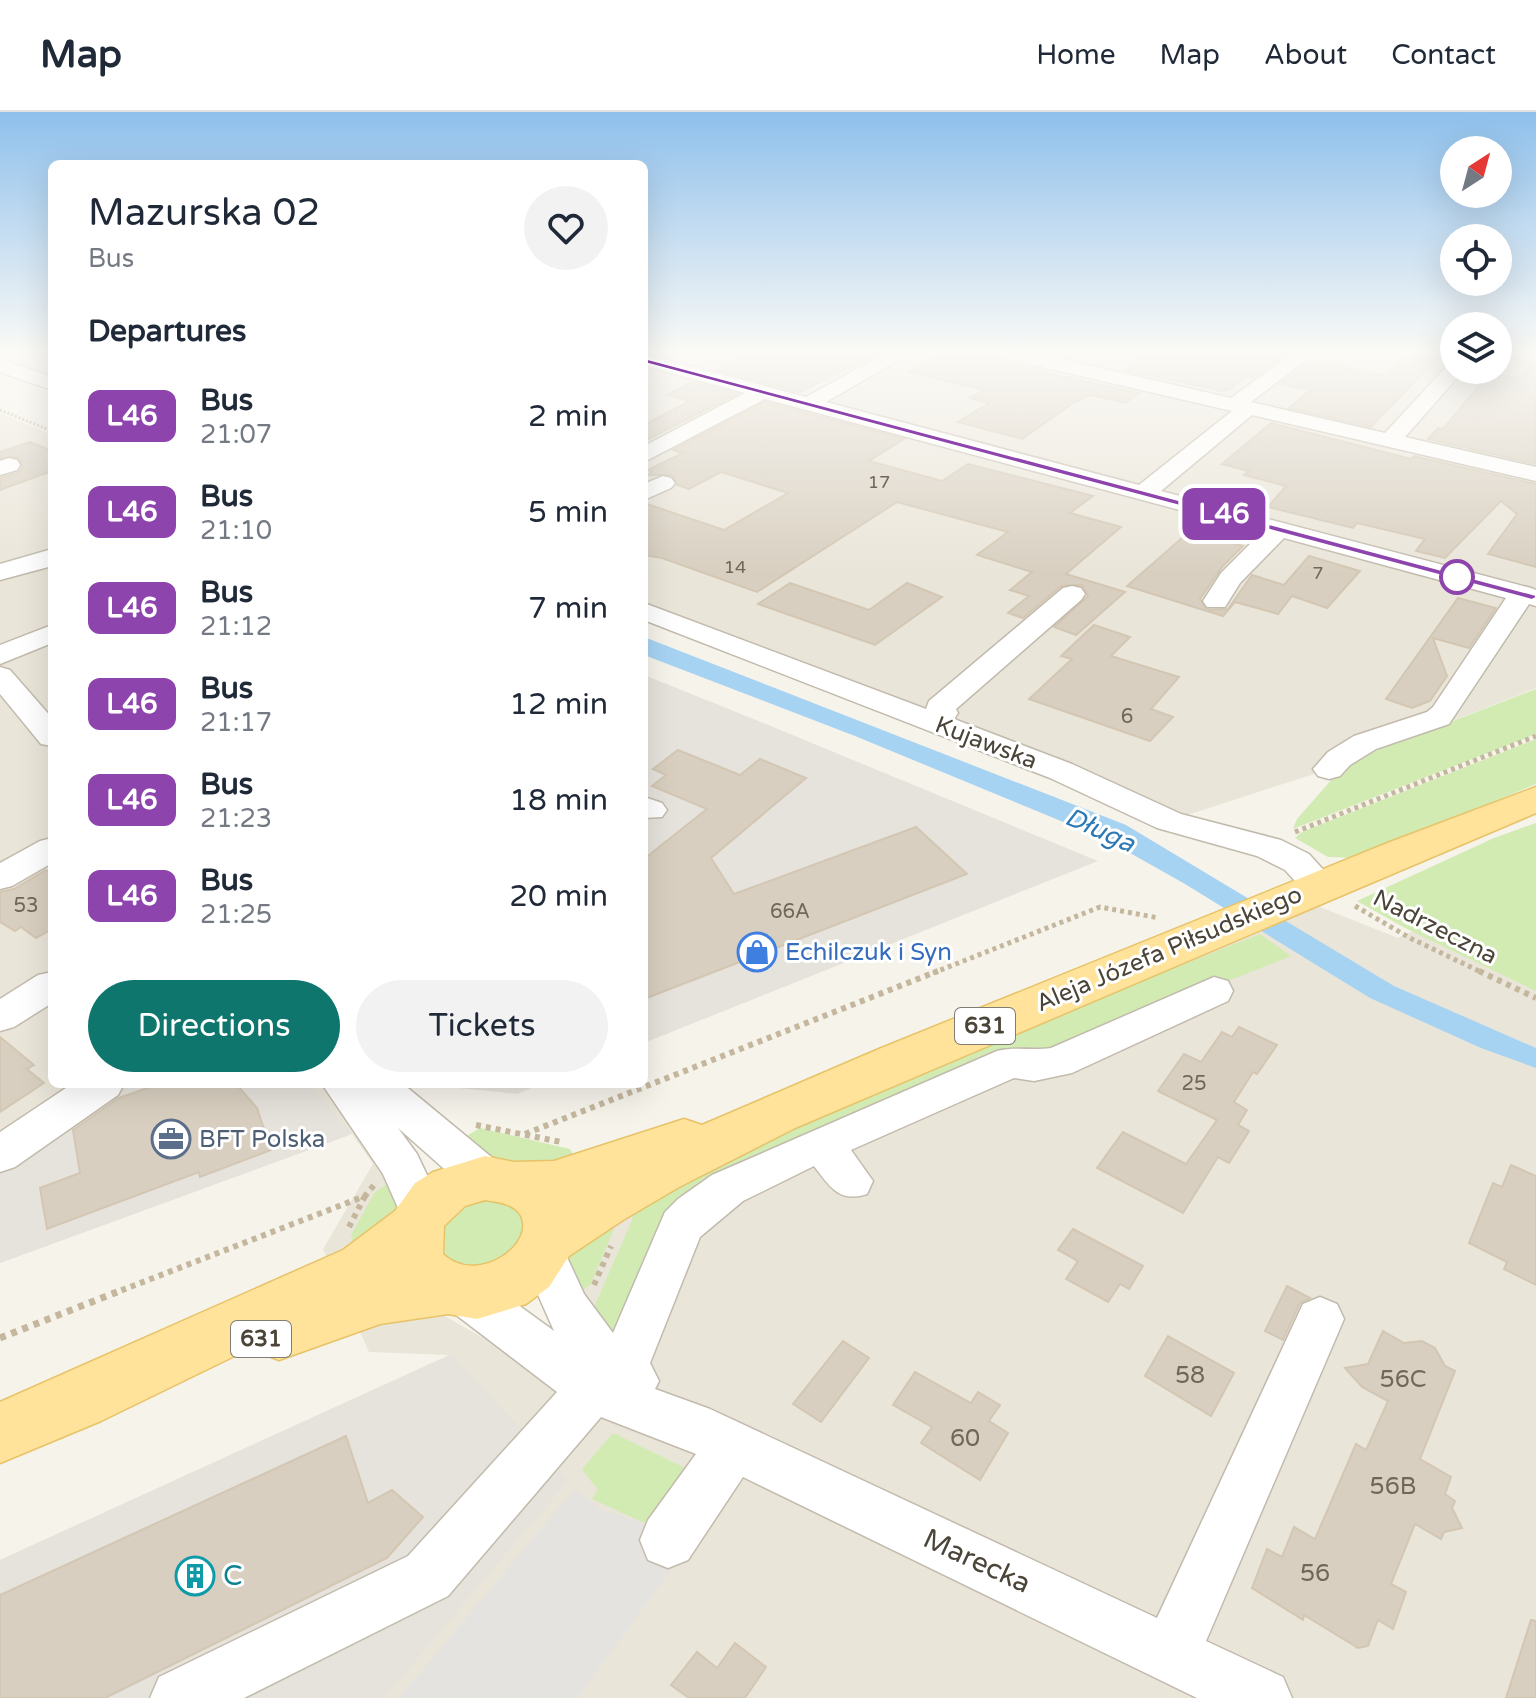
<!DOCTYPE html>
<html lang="en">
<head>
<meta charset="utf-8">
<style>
	body { margin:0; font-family:"Varela Round",sans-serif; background:#f2f2f3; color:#1f2937; height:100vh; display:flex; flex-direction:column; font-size:30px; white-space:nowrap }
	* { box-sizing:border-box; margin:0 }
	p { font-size:26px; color:#747a83 }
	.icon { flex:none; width:44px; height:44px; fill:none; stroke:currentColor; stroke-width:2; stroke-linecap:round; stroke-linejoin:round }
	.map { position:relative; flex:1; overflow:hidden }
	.panel { position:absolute; left:48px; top:48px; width:600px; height:928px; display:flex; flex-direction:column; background:#fff; border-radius:12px; box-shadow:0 8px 32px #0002 }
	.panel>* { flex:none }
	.badge { padding:0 16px; border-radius:12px; font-size:28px; line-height:52px }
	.needle { width:52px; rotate:36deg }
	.controls { position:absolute; left:1440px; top:24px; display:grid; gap:16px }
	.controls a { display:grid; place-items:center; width:72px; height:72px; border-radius:50%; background:#fff; box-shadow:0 8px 32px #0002; font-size:40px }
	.map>.badge { position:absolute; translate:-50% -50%; box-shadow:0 0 0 4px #fff }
	h2 { padding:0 40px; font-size:30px; line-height:72px }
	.round { display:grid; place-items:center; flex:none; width:84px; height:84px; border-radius:42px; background:#f2f2f3 }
	.headline { display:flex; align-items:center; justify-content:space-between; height:136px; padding:0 40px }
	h1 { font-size:38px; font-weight:600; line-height:60px }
	.button { display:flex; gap:16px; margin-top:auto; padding:16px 40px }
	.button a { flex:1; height:92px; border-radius:48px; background:#0f766e; color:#fff; font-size:32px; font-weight:600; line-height:92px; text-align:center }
	.button a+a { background:#f2f2f3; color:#1f2937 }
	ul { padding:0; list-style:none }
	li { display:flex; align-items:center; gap:24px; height:96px; padding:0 40px }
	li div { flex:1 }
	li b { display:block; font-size:30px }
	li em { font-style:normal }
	li .badge { min-width:88px; font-weight:700; text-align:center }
	header { display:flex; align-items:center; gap:48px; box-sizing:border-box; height:112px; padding:0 40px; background:#fff; border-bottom:2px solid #e0e1e3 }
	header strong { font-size:38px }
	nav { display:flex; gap:44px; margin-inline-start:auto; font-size:28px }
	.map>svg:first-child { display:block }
</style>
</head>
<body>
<header>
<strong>Map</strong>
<nav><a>Home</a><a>Map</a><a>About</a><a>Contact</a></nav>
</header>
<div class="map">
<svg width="1536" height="1586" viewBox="0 0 1536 1586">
	<rect width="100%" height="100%" fill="#f6f3eb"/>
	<g fill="#eae5d9">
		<polygon points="52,239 52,262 0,243 0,239"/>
		<polygon points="1454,239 1454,258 1498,258 1498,241 1536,246 1536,576 1329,657 1169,709 644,499 644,240"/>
		<polygon points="0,301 52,323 52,972 343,972 389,1038 429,1195 515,1244 1255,1586 0,1586 0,1448 449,1243 369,1240 323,1137 373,1052 352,1022 0,1151"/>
		<polygon points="1536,762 1536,1586 1260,1586 647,1277 582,1202 572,1129 1295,785 1398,826"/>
	</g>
	<g fill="#e6e2dc">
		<polygon points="644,563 773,615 1098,749 644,931"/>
		<polygon points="73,972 308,972 352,1022 0,1151 0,1021"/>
		<polygon points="420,972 542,972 517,982"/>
		<polygon points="451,1243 569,1367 384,1586 0,1586 0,1448"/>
	</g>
	<g fill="#d1ebb3">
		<polygon points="1536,577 1536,622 1293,717 1297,707 1347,650"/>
		<polygon points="1536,627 1536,672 1358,746 1328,745 1295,726 1302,720"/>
		<polygon points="1536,711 1536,879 1405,816 1357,789 1494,726"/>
		<polygon points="1260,822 1291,844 725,1070 616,1226 594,1195 633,1106 626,1093 819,1003 1072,896"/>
		<polygon points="480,1016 570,1037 579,1052 502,1052 460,1028"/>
		<polygon points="395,1067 402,1098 356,1144 351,1123 375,1080"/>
		<path d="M492,1088C510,1092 521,1099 525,1118L504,1151L463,1158L443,1144C442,1138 439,1130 440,1124C441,1100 472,1089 492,1088Z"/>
		<path d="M605,1103L614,1117L590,1173L573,1184C558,1132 569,1137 605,1103Z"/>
		<polygon points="613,1321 702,1364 644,1411 592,1387 598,1378 582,1357"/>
	</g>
	<polygon fill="#e5e3df" points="575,1376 602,1398 640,1410 685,1439 577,1586 399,1586"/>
	<polygon fill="#a7d3f3" points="644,525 1126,713 1394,874 1536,936 1536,956 1481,936 1370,886 1185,772 1107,728 855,624 644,543"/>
	<g fill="#d8cfc0" stroke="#d3c7b3" stroke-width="2">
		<polygon points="751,239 883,239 800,280 716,258"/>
		<polygon points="948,239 987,239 998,248 1020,253 1017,254 1139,281 1125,291 1091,283 1075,290 1022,327 958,310 989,291 970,286 984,278 910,260"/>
		<polygon points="1151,239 1266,239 1285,243 1254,266 1246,264 1230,277 1222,279 1124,258"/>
		<polygon points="1414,239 1444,239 1371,315 1289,296 1310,278 1280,272 1310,249 1387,264"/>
		<polygon points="1531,252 1536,253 1536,352 1428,327 1438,316 1443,317 1488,263 1496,262 1520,266"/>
		<polygon points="692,270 737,282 644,329 644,313 690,289 667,283"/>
		<polygon points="765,290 904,327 869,349 942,369 968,352 1093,384 1070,401 1121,415 1066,462 1125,480 1076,523 1054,515 1088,484 1082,473 1061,474 1023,506 1008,501 1029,484 1010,478 1032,460 977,443 1008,420 897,390 757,480 662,446 644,443 644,391 724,418 788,381 721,360 689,377 677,373 672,363 647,363 652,360 648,358 683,341 673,338"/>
		<polygon points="1271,311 1411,347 1414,344 1536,372 1536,455 1488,442 1517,402 1501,389 1445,446 1416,439 1425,427 1357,411 1353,416 1268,395 1286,374 1244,363 1249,359 1222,352"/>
		<polygon points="30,330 52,339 52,359 0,378 0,366 18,361 23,355 18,345 0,346 0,340"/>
		<polygon points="1190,419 1243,434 1222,455 1200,487 1207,498 1228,497 1252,463 1284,473 1309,444 1360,459 1327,496 1292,484 1278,502 1235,490 1223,504 1127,474"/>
		<polygon points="790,471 869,498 907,471 942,485 875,533 758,492"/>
		<polygon points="1458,486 1496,496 1469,536 1433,526 1447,564 1430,589 1412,596 1386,587"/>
		<polygon points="1094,513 1130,525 1111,544 1179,565 1151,597 1173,605 1150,629 1029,587 1072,547 1061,544"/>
		<polygon points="678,638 740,663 760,647 806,666 711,746 734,782 916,715 967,762 644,887 644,747 707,697 652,674 666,663 653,657"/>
		<polygon points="46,758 52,762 52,817 36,826 21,815 15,819 0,810 0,780 14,777"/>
		<polygon points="1239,915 1277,933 1257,962 1253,960 1234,990 1247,998 1238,1013 1249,1019 1229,1051 1218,1045 1183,1101 1097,1056 1123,1020 1186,1052 1217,1008 1158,979 1184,942 1201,950 1222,920 1232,925"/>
		<polygon points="0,925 34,953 27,957 44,971 0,1000"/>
		<polygon points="159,972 236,972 257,996 271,1038 200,1065 199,1060 47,1117 40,1076 80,1061 73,1018 119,986"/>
		<polygon points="1511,1053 1536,1064 1536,1173 1504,1157 1507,1150 1469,1131 1493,1071 1502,1075"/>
		<polygon points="1073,1117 1143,1154 1129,1177 1120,1172 1108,1190 1066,1167 1078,1149 1058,1138"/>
		<polygon points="1287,1174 1310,1186 1300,1191 1283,1228 1265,1219"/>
		<polygon points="1383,1219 1404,1231 1422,1229 1435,1236 1445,1254 1455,1259 1420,1347 1451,1365 1445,1382 1455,1389 1452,1396 1462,1416 1444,1420 1441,1427 1415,1412 1391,1472 1406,1480 1393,1517 1378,1508 1368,1534 1358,1536 1304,1503 1303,1508 1252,1476 1267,1437 1282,1445 1294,1415 1315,1427 1356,1332 1366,1338 1388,1289 1362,1275 1345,1256 1368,1252"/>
		<polygon points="1168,1224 1234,1261 1211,1304 1145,1264"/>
		<polygon points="843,1229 869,1246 821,1310 793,1292"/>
		<polygon points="915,1260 971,1291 978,1280 1000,1293 989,1309 1008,1321 980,1368 921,1331 932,1315 893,1293"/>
		<polygon points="346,1324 368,1391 392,1378 423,1405 387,1446 105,1586 0,1586 0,1483"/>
		<polygon points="1531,1508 1536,1509 1536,1586 1506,1586"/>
		<polygon points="735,1531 766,1555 745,1586 689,1586 671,1573 697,1540 717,1556"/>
	</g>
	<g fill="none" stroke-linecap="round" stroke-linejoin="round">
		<defs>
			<g id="minor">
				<polygon points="890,239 914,239 826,290 1139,373 1232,299 999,245 990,239 1026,239 1231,286 1296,239 1318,239 1251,290 1385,321 1447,254 1454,252 1454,258 1464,258 1405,325 1536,355 1536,369 1252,303 1161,379 1531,476 1536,478 1536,494 1529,492 1449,612 1376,637 1350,653 1340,664 1329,667 1318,664 1313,657 1328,640 1354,624 1427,600 1433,595 1506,486 1284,426 1240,471 1225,495 1207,495 1203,489 1221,461 1262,420 765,287 644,350 644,334 745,281 644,254 644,242 806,285"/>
				<polygon points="1498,239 1536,239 1536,250 1499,243"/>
				<polygon points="0,247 52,265 52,278 0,260"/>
				<polygon points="9,346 17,348 20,353 17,358 0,363 0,349"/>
				<polygon points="663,364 671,366 675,371 671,376 644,388 644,372"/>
				<polygon points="52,437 52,454 0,468 0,452"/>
				<polygon points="1072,474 1081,476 1085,482 1081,488 956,597 958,601 954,607 1072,652 1181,702 1281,728 1309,742 1338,774 1333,782 1320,785 1307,782 1285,758 1257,744 1157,716 1050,666 644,508 644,491 926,597 929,589 1063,476"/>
				<polygon points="52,513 52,531 0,552 0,533"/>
				<polygon points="0,555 10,558 52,606 52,634 41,632 0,582"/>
				<polygon points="644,685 662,691 667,698 662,705 644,706"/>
				<polygon points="52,726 52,751 12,774 0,777 0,751 40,729"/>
				<polygon points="52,860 52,891 14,915 0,919 0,887 38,863"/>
				<path d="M1214,865L1228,869L1233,879L1228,889L1072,961L1034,969L1014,966L851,1038L873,1069L867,1082C839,1091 830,1075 814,1054L743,1089L700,1125L650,1251L659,1269L655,1277L710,1297L1157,1506L1303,1192L1320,1185L1337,1192L1344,1207L1206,1529L1283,1565L1292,1586H1197L743,1365L688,1448L668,1456L648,1448L640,1428L648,1408L696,1342L601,1305L448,1484L244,1586H150L159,1565L408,1444L557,1280L447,1196L440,1181L447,1166L464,1160L481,1166L554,1219L520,1142L527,1128L543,1122L559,1128L584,1182L613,1221L665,1100L678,1087L712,1063L997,939C1015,934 1032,939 1051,936Z"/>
				<polygon points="72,972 124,972 118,983 15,1055 0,1060 0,1020"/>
				<polygon points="322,972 403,972 501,1053 507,1066 501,1079 485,1084 469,1079 398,1016 417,1042 445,1101 438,1114 422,1120 406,1114 383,1062"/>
			</g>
			<path id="major" d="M1536,675V701L795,1016L679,1075L623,1108L569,1144L549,1175L526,1192L477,1207L448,1202L380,1212L279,1248L258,1240L255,1234L101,1309L0,1351V1290L343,1138L395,1099L415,1071L433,1060L485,1044L514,1050L554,1049L684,1007L702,1013L879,937L1390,730ZM485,1088C497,1090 512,1091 520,1102C538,1131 478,1175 443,1142L444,1114L465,1094Z"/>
		</defs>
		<use href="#minor" stroke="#c2bbad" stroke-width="3"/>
		<use href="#major" stroke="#e8c267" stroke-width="3"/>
		<polyline stroke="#c4b79e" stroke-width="3" stroke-dasharray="2 2" stroke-linecap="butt" points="0,298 52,319"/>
		<g stroke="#c4b79e" stroke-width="5" stroke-dasharray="4 4" stroke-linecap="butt">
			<polyline points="1295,720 1536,624"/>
			<polyline points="1355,794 1410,826 1483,861"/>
			<polyline points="933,861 1100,795 1159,806"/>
		</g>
		<g stroke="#c4b79e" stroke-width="6" stroke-dasharray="5 5" stroke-linecap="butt">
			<polyline points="1479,859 1536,886"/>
			<polyline points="476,1013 561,1030"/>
			<polyline points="525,1022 938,859"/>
			<polyline points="349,1115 365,1084"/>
			<polyline points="594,1173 611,1134"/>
			<polyline points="112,1182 365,1084 374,1073"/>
		</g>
		<polyline stroke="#c4b79e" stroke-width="7" stroke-dasharray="6 6" stroke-linecap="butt" points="0,1226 117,1180"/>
		<use href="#minor" fill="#fff" fill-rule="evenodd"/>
		<use href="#major" fill="#ffe39b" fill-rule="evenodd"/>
	</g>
	<linearGradient id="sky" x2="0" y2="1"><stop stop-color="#8ec0ec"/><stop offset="0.52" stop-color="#fbfaf6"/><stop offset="1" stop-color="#fbfaf6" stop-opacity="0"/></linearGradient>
	<rect width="1536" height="462" fill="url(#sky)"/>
	<polygon fill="#8e44ad" stroke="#fff" stroke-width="2" points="644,246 1536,483 1536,486 1532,488 641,250"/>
	<defs>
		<symbol id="shop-ring" viewBox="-11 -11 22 22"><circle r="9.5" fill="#fff" stroke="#3f7fe0" stroke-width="1.5"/><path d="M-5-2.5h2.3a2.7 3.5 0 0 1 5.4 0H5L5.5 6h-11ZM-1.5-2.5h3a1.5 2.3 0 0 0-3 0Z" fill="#3f7fe0"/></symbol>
		<symbol id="office-ring" viewBox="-11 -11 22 22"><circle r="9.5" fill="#fff" stroke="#5c6f8a" stroke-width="1.5"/><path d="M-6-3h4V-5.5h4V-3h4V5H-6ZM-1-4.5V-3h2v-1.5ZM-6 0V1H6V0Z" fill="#5c6f8a"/></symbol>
		<symbol id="building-ring" viewBox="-11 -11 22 22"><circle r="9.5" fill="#fff" stroke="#0f9aa8" stroke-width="1.5"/><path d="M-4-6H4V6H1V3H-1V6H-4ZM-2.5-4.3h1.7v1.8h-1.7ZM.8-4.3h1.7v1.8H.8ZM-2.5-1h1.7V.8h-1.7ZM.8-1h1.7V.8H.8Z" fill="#0f9aa8"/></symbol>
	</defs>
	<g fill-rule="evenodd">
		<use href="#shop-ring" x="735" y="818" width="44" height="44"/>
		<use href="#office-ring" x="149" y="1005" width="44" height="44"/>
		<use href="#building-ring" x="173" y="1442" width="44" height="44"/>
	</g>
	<circle fill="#fff" stroke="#8e44ad" stroke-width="4" cx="1457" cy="465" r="16"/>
	<g text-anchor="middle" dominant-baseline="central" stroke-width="6" stroke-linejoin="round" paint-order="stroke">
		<g font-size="18" fill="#6e675a">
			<text x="879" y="370">17</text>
			<text x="735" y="455">14</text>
			<text x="1318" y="461">7</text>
		</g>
		<g font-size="20" fill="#6e675a">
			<text x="1127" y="605">6</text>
			<text x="26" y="794">53</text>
			<text x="790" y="800">66A</text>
			<text x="1194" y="972">25</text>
		</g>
		<g fill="#fff" stroke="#817c74" stroke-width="2">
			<rect x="955" y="896" width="60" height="36" rx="6"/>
			<rect x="231" y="1209" width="60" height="36" rx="6"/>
		</g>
		<g font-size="22" font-weight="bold" fill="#4b4438">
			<text x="985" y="914">631</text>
			<text x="261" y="1227">631</text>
		</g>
		<g font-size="24" fill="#4b4438" stroke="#fff">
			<text transform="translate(986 631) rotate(21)">Kujawska</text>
			<text transform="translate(1435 815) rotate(27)">Nadrzeczna</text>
			<text transform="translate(1169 837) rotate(-23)">Aleja Józefa Piłsudskiego</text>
		</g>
		<g font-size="24" fill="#366cbe" stroke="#fff" text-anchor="start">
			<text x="785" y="840">Echilczuk i Syn</text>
		</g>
		<g font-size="24" fill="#4e5e75" stroke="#fff" text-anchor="start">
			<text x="199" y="1027">BFT Polska</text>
		</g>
		<g font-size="24" fill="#6e675a">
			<text x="1190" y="1263">58</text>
			<text x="1403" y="1267">56C</text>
			<text x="965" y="1326">60</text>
			<text x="1393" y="1374">56B</text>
			<text x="1315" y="1461">56</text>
		</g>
		<g font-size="26" font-style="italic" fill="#2c79b3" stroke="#fff">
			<text transform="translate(1100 718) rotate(24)">Długa</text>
		</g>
		<g font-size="28" fill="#4b4438" stroke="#fff">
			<text transform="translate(977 1449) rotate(25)">Marecka</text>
		</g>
		<g font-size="28" fill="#0d838f" stroke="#fff" text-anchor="start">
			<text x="223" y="1464">C</text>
		</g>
	</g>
</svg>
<div class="controls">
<a><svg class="needle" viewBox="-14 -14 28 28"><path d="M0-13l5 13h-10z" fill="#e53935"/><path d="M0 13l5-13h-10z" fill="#747a83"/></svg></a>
<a><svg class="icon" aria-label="locate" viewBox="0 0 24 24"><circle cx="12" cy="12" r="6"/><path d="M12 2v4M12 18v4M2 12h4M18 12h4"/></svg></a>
<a><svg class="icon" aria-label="layers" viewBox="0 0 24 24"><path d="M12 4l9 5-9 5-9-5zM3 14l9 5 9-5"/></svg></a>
</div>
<b class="badge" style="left:1224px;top:402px;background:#8e44ad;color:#fff">L46</b>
<section class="panel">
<div class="headline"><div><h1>Mazurska 02</h1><p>Bus</p></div><a class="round"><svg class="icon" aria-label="heart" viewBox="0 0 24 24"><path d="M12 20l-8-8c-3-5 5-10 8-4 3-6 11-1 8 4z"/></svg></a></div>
<h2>Departures</h2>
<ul>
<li><span class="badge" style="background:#8e44ad;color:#fff">L46</span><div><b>Bus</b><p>21:07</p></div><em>2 min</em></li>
<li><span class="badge" style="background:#8e44ad;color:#fff">L46</span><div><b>Bus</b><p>21:10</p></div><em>5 min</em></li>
<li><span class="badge" style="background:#8e44ad;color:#fff">L46</span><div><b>Bus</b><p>21:12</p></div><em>7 min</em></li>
<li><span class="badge" style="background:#8e44ad;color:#fff">L46</span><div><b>Bus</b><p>21:17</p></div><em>12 min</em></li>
<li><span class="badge" style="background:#8e44ad;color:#fff">L46</span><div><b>Bus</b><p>21:23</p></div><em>18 min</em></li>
<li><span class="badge" style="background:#8e44ad;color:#fff">L46</span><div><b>Bus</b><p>21:25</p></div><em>20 min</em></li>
</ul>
<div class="button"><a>Directions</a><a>Tickets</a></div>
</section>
</div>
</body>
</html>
